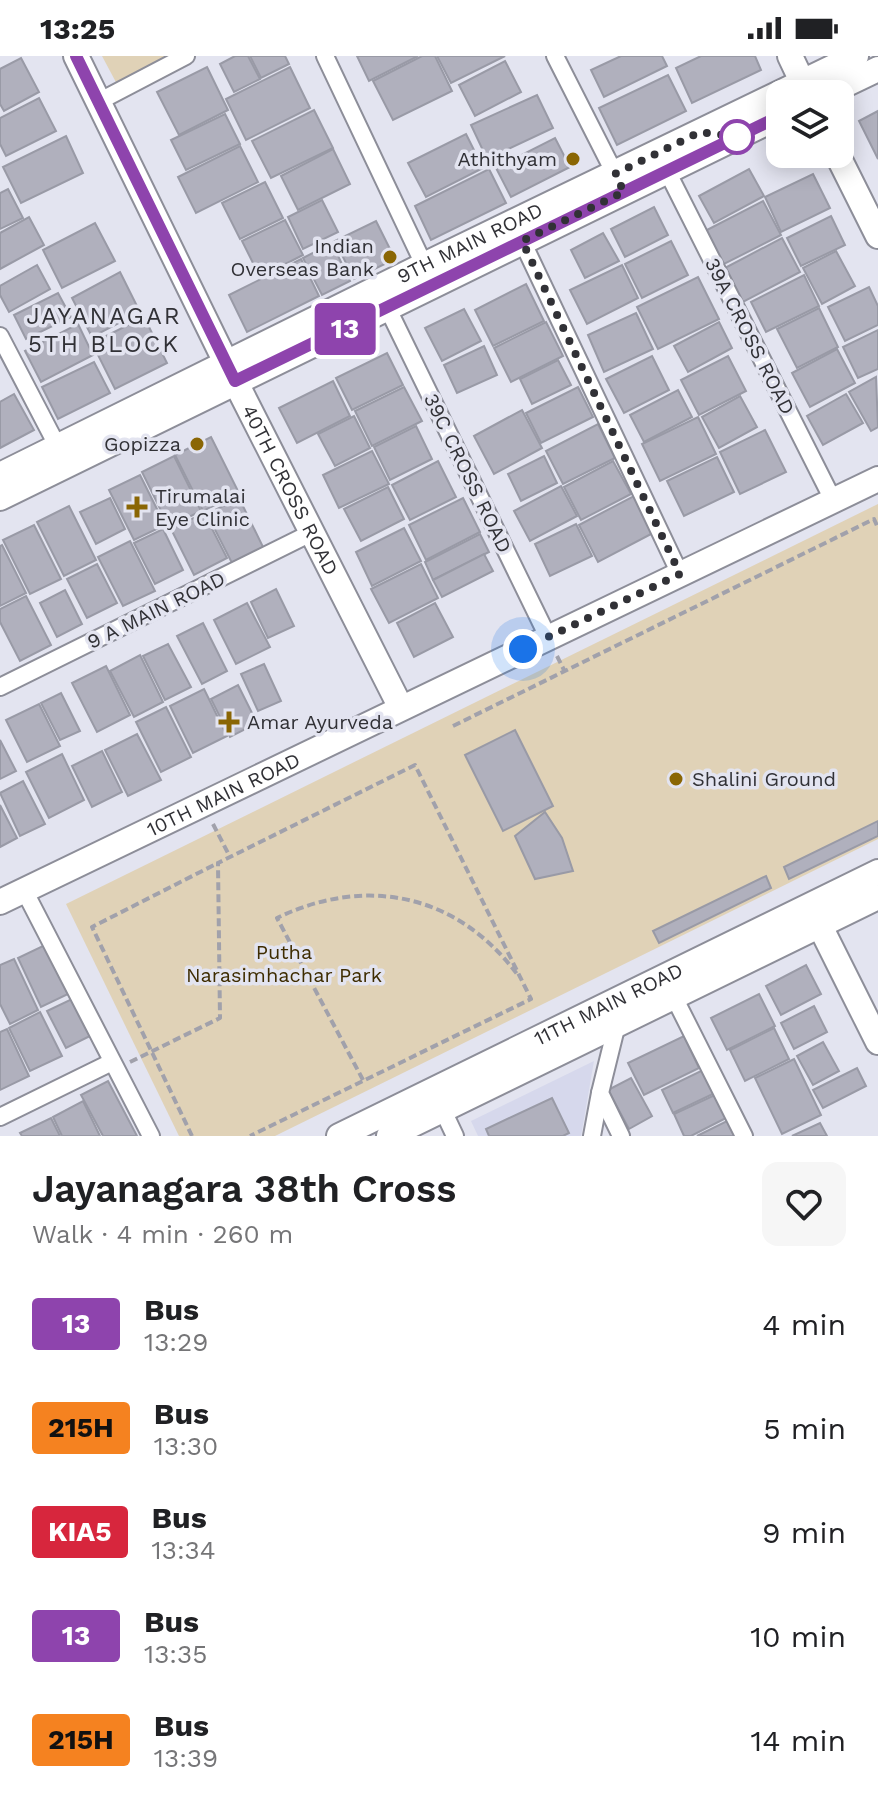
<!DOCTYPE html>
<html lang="en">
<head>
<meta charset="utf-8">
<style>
	body { margin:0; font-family:"Work Sans",sans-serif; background:#f6f6f6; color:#202124; height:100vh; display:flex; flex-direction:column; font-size:30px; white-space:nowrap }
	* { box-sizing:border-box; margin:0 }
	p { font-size:26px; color:#757577 }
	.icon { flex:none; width:44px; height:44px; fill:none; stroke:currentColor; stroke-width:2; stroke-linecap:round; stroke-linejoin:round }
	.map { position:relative; height:1080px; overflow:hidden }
	.side { display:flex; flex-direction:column; background:#fff; flex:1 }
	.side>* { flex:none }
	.badge { padding:0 16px; border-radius:6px; font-size:28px; line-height:52px }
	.tools { position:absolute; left:766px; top:24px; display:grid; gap:16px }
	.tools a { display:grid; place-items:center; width:88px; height:88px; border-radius:16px; background:#fff; box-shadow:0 4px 20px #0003; font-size:40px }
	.you { position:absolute; width:40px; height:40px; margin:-20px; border:6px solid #fff; border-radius:50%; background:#1a73e8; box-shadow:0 0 0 12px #1a73e833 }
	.map>.badge { position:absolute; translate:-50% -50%; box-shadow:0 0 0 4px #fff }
	.round { display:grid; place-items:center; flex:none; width:84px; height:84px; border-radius:16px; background:#f6f6f6 }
	.summary { display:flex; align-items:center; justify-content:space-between; height:136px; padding:0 32px }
	h1 { font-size:38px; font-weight:600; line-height:60px }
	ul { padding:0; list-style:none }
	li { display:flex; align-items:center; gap:24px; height:104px; padding:0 32px }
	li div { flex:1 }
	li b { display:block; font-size:30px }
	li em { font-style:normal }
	li .badge { min-width:88px; font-weight:700; text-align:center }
	.status { display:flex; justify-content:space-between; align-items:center; height:56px; padding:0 40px; background:#fff; direction:ltr }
	.status svg { height:22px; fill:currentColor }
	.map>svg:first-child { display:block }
</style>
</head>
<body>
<div class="status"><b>13:25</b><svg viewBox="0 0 49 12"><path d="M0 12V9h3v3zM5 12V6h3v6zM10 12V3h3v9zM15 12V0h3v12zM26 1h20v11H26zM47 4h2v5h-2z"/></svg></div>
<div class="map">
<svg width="878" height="1080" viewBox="0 0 878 1080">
	<rect width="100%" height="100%" fill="#e3e4f0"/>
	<polygon fill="#d6d8ec" points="594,1005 581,1080 478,1080 471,1065"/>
	<g fill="#e0d2b7">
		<polygon points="102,0 177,0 118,30"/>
		<polygon points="878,448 878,783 275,1080 179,1080 66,848"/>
	</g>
	<g fill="#b0b0bd" stroke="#999aa6" stroke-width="2">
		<polygon points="235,0 248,0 260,23 234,36 220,8"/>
		<polygon points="250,0 285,0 289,8 261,22"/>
		<polygon points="357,0 418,0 369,25"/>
		<polygon points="422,0 435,0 452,35 393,64 373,25"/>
		<polygon points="437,0 505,0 451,27"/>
		<polygon points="621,0 662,0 667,10 604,41 591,14"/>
		<polygon points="701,0 755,0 761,14 692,47 676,12"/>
		<polygon points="21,2 39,36 4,55 0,48 0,13"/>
		<polygon points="505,5 521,36 475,60 459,29"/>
		<polygon points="207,11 228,54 179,79 157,36"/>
		<polygon points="290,11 310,52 246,84 226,43"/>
		<polygon points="668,19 686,55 617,89 599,52"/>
		<polygon points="537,39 553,72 487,103 471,69"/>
		<polygon points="39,42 56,75 6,100 0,88 0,62"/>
		<polygon points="314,54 333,92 271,122 252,85"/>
		<polygon points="878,55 878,103 859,65"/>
		<polygon points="225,58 240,88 186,114 171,84"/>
		<polygon points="466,78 483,112 426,141 408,107"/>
		<polygon points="66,80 83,117 21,147 3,111"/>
		<polygon points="555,82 570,111 511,141 496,112"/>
		<polygon points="240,90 258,126 196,157 178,121"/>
		<polygon points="333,93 350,128 298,154 281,120"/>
		<polygon points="489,113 506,147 431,184 415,150"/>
		<polygon points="749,113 764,140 714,167 699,140"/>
		<polygon points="813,118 830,152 781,176 765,141"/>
		<polygon points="265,126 283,162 240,183 222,147"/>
		<polygon points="8,133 23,162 0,173 0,137"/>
		<polygon points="322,144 338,176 303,193 288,161"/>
		<polygon points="763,145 781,179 722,209 705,175"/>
		<polygon points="654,151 668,179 625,201 611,173"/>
		<polygon points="831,160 845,189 801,210 787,182"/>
		<polygon points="29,161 44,189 0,213 0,177"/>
		<polygon points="285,164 303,199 260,221 242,185"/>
		<polygon points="376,165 395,203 354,223 335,185"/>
		<polygon points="95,167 115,205 62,232 43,194"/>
		<polygon points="603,177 619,205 585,222 571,194"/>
		<polygon points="782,182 800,216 741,247 723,213"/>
		<polygon points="671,185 688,219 642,242 625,208"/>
		<polygon points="332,187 350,225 322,239 303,202"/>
		<polygon points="836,195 855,230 822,248 803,212"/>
		<polygon points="301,203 319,240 247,276 229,239"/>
		<polygon points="37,209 50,233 9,256 0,239 0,230"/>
		<polygon points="622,209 638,242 587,268 570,234"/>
		<polygon points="120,216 140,256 92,281 72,242"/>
		<polygon points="804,219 819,250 766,276 751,246"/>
		<polygon points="698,221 719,263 658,293 637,251"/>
		<polygon points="526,228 544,265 493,290 475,254"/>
		<polygon points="869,231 878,250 878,269 845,285 828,251"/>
		<polygon points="58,237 71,261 26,283 14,259"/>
		<polygon points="819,252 838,291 797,312 777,273"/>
		<polygon points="464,253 481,285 442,305 425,272"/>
		<polygon points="636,257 653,293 604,316 588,279"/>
		<polygon points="144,261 167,307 115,333 92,287"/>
		<polygon points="546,266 563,300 511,326 494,292"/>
		<polygon points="719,266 732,292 688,316 674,290"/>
		<polygon points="78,268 93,299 41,326 25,295"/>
		<polygon points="878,274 878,313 858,322 843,291"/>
		<polygon points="484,290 497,319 457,337 444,309"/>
		<polygon points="837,293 855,327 810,351 792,317"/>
		<polygon points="387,297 403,329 352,354 336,322"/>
		<polygon points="652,300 669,334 624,357 606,323"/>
		<polygon points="728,300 746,335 699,359 681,324"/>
		<polygon points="558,304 571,329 532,348 520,323"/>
		<polygon points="94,306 110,337 58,363 42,331"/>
		<polygon points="876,321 878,371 871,375 849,336"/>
		<polygon points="333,325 350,360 297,387 279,352"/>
		<polygon points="404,331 422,365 372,390 355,355"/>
		<polygon points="578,331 593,361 541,387 526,357"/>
		<polygon points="678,334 692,361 644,386 630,359"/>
		<polygon points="14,338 34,374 0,392 0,346"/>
		<polygon points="846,338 863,367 823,389 807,360"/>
		<polygon points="740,340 757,371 719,392 702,361"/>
		<polygon points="522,354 542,392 494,418 474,380"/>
		<polygon points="354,360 370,392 335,410 318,378"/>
		<polygon points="698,361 716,398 660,425 642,388"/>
		<polygon points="598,368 615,402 563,428 546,395"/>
		<polygon points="416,370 432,403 390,424 374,391"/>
		<polygon points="765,374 786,416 740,438 720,396"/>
		<polygon points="211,381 239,437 203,455 175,399"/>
		<polygon points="372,395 389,428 339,452 323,419"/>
		<polygon points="174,400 201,455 169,471 142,416"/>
		<polygon points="544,400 557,427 521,445 508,418"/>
		<polygon points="717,401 734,436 684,460 667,425"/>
		<polygon points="438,405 456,441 410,464 392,429"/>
		<polygon points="613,405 631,438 581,464 564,431"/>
		<polygon points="140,419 165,469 134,484 109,434"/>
		<polygon points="561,430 577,460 530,485 514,455"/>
		<polygon points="388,431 404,463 361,485 344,453"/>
		<polygon points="634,440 653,477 598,506 579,469"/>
		<polygon points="110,442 125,473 96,488 80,456"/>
		<polygon points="239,442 264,493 233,509 207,458"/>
		<polygon points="463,442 480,476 426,504 409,469"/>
		<polygon points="69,450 96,504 64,520 37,466"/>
		<polygon points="204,457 227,502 194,519 171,473"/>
		<polygon points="576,468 592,500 550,520 535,488"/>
		<polygon points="34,469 61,523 30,538 3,484"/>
		<polygon points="404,472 421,505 372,530 356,496"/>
		<polygon points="163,473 183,514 155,528 134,487"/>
		<polygon points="480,478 489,496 433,524 425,506"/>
		<polygon points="130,485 155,535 123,550 98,501"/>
		<polygon points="2,489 26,537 0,550 0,490"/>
		<polygon points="484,498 493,515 442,541 433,524"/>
		<polygon points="97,508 117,547 87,562 67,523"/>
		<polygon points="421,508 438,542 389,567 371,533"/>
		<polygon points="276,533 294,570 268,582 251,546"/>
		<polygon points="65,534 82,568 57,581 40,547"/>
		<polygon points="26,540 51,589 20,605 0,566 0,553"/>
		<polygon points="247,547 270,591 236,608 214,564"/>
		<polygon points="435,547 453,581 414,601 397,567"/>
		<polygon points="203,567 227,615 202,628 177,580"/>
		<polygon points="168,588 191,631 165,644 143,600"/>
		<polygon points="140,599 163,646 134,661 110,615"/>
		<polygon points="264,608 281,645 258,655 241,618"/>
		<polygon points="106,610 130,659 97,676 72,627"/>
		<polygon points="238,629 257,667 230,681 211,643"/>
		<polygon points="204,633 227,680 193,697 170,650"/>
		<polygon points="61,637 80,675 60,684 41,647"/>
		<polygon points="39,648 60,690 27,706 6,664"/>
		<polygon points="166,651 191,701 161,716 136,666"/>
		<polygon points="515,674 553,750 503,775 465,699"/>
		<polygon points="137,678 161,724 128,740 105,694"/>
		<polygon points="0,684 16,715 0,723"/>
		<polygon points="102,695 122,736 92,751 72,710"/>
		<polygon points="62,698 84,744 49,762 26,716"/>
		<polygon points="23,725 45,768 20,780 0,737"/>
		<polygon points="0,749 17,782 0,791"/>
		<polygon points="545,756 562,782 573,815 535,823 515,780"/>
		<polygon points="878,765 878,780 789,823 784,811"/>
		<polygon points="766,820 771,832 659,887 653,875"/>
		<polygon points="45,889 68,938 41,951 18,902"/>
		<polygon points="14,903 38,954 10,968 0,948 0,909"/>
		<polygon points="806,909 821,938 781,959 766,930"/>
		<polygon points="759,938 775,970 727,994 711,962"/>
		<polygon points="72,943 90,980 66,992 47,955"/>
		<polygon points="814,950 827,976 794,993 781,967"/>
		<polygon points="40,956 62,1000 30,1015 9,972"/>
		<polygon points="774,972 789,1003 745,1025 730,994"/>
		<polygon points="7,973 29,1020 0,1034 0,976"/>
		<polygon points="684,980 699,1012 644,1039 628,1007"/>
		<polygon points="823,986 839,1015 813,1029 797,1000"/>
		<polygon points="794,1003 821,1059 782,1078 755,1022"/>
		<polygon points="857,1012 866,1030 823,1052 813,1034"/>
		<polygon points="703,1014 715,1037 673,1057 662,1034"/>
		<polygon points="631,1022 652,1060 629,1073 608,1034"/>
		<polygon points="108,1025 137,1080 103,1080 81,1039"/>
		<polygon points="717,1038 728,1061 691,1080 684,1080 674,1058"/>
		<polygon points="552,1042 569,1077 563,1080 489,1080 486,1073"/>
		<polygon points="83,1045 100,1080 62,1080 53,1061"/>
		<polygon points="51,1062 60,1080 22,1080 20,1077"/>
		<polygon points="729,1064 737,1080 697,1080"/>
		<polygon points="820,1067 827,1080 792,1080"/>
	</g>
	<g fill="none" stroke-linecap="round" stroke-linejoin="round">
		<defs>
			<g id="street">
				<polyline points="325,0 427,215"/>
				<polyline points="555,0 618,124"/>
				<polyline points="98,46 186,0"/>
				<polyline points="667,115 833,444"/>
				<polyline points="522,185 680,518"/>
				<polyline points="388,253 548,581"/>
				<polyline points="0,280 61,397"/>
				<polyline points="0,631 311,477"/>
				<polyline points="24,834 151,1080"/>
				<polyline points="674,941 744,1080"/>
				<polyline points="617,968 600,1037 621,1080"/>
				<polyline points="439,1046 455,1080"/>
				<polyline points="0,1061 112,1006"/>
				<polyline points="592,1080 600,1037"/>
			</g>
			<g id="secondary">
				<path id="s1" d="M76,0L235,325L401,652"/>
				<polyline points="790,0 808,38"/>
				<polyline points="826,38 878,13"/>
				<polyline points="837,98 878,180"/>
				<path id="s2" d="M0,419L424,209L856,0"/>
				<polyline points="0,442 780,60"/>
				<path id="s3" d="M0,846L878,423"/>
				<polyline points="813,856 878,986"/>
				<path id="s4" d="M339,1080L878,816"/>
				<polyline points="389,1080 878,841"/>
			</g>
		</defs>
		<use href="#street" stroke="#8d8e99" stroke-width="20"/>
		<use href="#secondary" stroke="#8d8e99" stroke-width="28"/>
		<g stroke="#a1a1ab" stroke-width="4" stroke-dasharray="8 4" stroke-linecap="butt">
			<polyline points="557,600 565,616"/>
			<polyline points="453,670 874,463 878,472"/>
			<polyline points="213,768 230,801"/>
			<polyline points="130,1006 220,962 218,807 415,709 531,943 250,1080"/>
			<path d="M363,1024L277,862C366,819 457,838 517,918"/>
			<polyline points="192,1080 92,871 218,807"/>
		</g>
		<use href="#street" stroke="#fff" stroke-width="16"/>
		<use href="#secondary" stroke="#fff" stroke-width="24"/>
	</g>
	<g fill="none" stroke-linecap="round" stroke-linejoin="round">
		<defs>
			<polyline id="line" points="76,0 235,325 780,60"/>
		</defs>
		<use href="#line" stroke="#fff" stroke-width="18"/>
		<use href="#line" stroke="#8e44ad" stroke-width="12"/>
		<polyline stroke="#313136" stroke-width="8" stroke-dasharray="0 14.4" points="523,593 680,518 522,185 624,136 615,118 700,76 737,81"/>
	</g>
	<circle fill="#fff" stroke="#8e44ad" stroke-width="4" cx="737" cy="81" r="16"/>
	<g fill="#8a6604" stroke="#e3e4f0" stroke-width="3">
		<circle cx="573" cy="103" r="8"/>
		<circle cx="390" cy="201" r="8"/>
		<circle cx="197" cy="388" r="8"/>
		<path d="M133 439h8v8h8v8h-8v8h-8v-8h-8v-8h8z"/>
		<path d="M225 654h8v8h8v8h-8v8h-8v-8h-8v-8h8z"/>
		<circle cx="676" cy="723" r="8"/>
	</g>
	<g text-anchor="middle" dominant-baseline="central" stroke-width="7" stroke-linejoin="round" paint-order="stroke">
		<g font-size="20" fill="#313136" stroke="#e3e4f0" text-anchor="end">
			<text x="557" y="103">Athithyam</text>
			<text x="374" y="190">Indian<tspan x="374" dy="23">Overseas Bank</tspan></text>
			<text x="181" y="388">Gopizza</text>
			<text x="155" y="440" text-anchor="start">Tirumalai<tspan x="155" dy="23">Eye Clinic</tspan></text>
			<text x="247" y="666" text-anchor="start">Amar Ayurveda</text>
			<text x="692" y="723" text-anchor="start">Shalini Ground</text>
		</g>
		<g font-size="20" fill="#313136" stroke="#e3e4f0">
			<text stroke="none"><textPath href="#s2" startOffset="524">9TH MAIN ROAD</textPath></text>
			<text transform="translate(750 280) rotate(63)">39A CROSS ROAD</text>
			<text transform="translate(468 417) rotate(64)">39C CROSS ROAD</text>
			<text stroke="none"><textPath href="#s1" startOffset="484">40TH CROSS ROAD</textPath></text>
			<text transform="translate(156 554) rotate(-26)">9 A MAIN ROAD</text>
			<text stroke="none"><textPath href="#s3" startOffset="248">10TH MAIN ROAD</textPath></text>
			<text stroke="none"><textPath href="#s4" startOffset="300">11TH MAIN ROAD</textPath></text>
		</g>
		<g font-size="20" fill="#3e2c01" stroke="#e3e4f0">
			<text x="284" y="896">Putha<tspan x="284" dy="23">Narasimhachar Park</tspan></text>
		</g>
		<g font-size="24" letter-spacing="2" fill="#313136" stroke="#e3e4f0">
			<text x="104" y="260">JAYANAGAR<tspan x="104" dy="28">5TH BLOCK</tspan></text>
		</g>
	</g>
</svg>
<div class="tools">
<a><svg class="icon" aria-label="layers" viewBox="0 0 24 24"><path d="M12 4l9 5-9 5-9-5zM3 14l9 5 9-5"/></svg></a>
</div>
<div class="you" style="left:523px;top:593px"></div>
<b class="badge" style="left:345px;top:273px;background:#8e44ad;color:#fff">13</b>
</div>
<section class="side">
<div class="summary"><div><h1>Jayanagara 38th Cross</h1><p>Walk · 4 min · 260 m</p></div><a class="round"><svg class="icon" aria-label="heart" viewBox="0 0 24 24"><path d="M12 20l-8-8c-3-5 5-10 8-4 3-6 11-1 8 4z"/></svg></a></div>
<ul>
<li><span class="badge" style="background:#8e44ad;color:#fff">13</span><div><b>Bus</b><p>13:29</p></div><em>4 min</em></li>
<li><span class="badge" style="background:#f58220;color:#111">215H</span><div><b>Bus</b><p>13:30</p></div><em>5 min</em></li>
<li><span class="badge" style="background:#d7263d;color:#fff">KIA5</span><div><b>Bus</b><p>13:34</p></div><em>9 min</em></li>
<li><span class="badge" style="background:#8e44ad;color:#fff">13</span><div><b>Bus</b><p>13:35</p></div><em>10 min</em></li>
<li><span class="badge" style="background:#f58220;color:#111">215H</span><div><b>Bus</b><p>13:39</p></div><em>14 min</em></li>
</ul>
</section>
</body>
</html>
